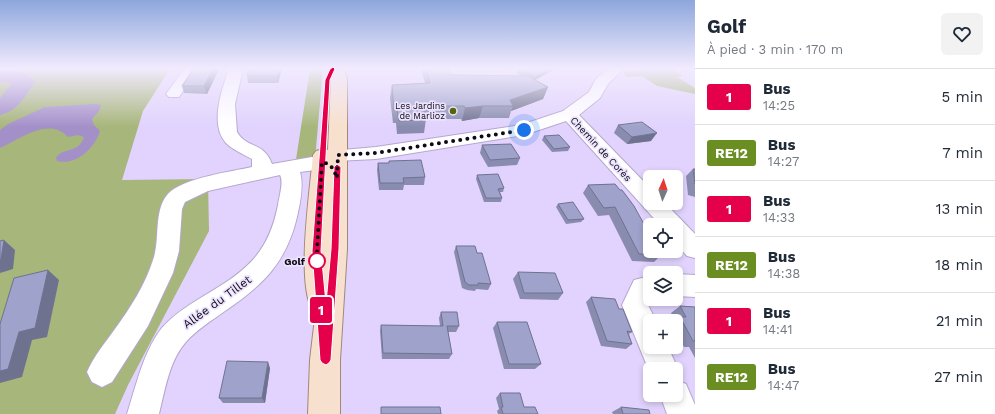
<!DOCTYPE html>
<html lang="fr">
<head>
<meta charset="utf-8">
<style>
	body { margin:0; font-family:"Work Sans",sans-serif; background:#f2f2f3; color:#1f2937; height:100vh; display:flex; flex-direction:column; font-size:15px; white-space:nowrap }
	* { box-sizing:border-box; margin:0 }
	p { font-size:13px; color:#747a83 }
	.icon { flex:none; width:22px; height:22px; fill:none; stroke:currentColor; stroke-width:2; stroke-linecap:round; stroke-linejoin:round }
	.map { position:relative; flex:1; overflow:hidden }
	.panel { display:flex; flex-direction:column; background:#fff; width:300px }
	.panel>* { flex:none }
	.badge { padding:0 8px; border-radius:3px; font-size:14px; line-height:26px }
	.needle { width:26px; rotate:3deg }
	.tools { position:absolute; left:643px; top:170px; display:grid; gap:8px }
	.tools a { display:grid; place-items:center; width:40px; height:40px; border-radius:6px; background:#fff; box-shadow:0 2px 6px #0003; font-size:20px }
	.you { position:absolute; width:20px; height:20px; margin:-10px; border:3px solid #fff; border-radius:50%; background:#1a73e8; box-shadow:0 0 0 6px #1a73e833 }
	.map>.badge { position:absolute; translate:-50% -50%; box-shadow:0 0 0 2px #fff }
	.round { display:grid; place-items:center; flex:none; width:42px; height:42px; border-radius:6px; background:#f2f2f3 }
	.summary { display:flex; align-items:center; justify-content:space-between; height:68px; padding:0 12px }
	h1 { font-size:19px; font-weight:700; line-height:30px }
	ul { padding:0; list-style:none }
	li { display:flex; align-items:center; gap:12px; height:56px; padding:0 12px; border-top:1px solid #e0e1e3 }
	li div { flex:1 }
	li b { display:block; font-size:15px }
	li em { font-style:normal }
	li .badge { min-width:44px; font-weight:700; text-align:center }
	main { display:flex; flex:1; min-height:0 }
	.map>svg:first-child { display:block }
</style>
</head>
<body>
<main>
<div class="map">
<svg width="695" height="414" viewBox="0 0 695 414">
	<rect width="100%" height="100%" fill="#e1d3fd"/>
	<g fill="#a7b67b">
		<polygon points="0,69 170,69 143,111 122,180 208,179 209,231 128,385 115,414 0,414"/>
		<polygon points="310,69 323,69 315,159 295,166"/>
		<polygon points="647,69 672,69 683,76 677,77 695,88 695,94 657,86 642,76 627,77 624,74 625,72"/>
	</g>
	<path fill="#a490c9" d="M95,104L101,105L99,111L92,119L94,125L100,131C95,148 76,166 57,161L56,158C62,147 79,154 84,137L78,135L68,137C49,116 20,139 0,148V130L10,123L45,107Z"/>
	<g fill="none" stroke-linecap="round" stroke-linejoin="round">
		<path fill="#a490c9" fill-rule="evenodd" d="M0,70C13,69 27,70 35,82C25,96 18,111 0,115V98L12,83L0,82Z"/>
		<defs>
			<g id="minor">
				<polygon points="184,69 198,69 179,97 169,97 166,94"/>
				<path d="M229,69H243L235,104L237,132C247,149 263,141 272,164L312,157H330L329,155L331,151L376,147L521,125L563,111L589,92L596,79L608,69H623L608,84L600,98L579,115L650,188V203H665L695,234V258L687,256L676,244V225H660L566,121L524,135L376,159L336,161L345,172L342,177C332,179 329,177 323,169L300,172C304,185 300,204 297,217C286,263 263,285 225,311C211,321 196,330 185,343C169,362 165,390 159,414H127C136,386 143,353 161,329C172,316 187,306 202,297C244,272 268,256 278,205C279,197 284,182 280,175L208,191L185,202L182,209L179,251L173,273L148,326L112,382L102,387L92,382L87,372C94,356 105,343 115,329C131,307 145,285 153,260C161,239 152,207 171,191C190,177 229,172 252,167V159C243,154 233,150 226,143C209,124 222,89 229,69Z"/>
				<polygon points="676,274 695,275 695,297 676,296"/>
				<polygon points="650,276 651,299 648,305 656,321 650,321 650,347 668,347 678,369 676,373 676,369 650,369 650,373 622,305 634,280"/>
				<polygon points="676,380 686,384 695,405 695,414 667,414 660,395 676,395"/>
			</g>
			<path id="major" d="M329,69H343L347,78V249L340,360V414H308L310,360L316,309L311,307C297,277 310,191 313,155L316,151L323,149L328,150L331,78Z"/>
		</defs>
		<use href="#minor" stroke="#b5a7cf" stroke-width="2"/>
		<use href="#major" stroke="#a28778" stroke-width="2"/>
		<use href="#minor" fill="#fff" fill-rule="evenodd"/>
		<use href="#major" fill="#f7e0cd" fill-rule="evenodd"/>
	</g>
	<g fill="#898caf">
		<polygon points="219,69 207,94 184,93 182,86"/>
		<polygon points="249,69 282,69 278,83 248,83 247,75"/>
		<polygon points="421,69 448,69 451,75 522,76 516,73 518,69 555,69 535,80 548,87 543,99 511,111 509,118 479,118 462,121 461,119 426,119 424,133 397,134 396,123 393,123 390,98 392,85 425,83"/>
		<polygon points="618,125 651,141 627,144 614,133"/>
		<polygon points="544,136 570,147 568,151 552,152 542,140"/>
		<polygon points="482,145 520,158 517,165 488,167 480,153"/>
		<polygon points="389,161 425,177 424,185 404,185 403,190 379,190 377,170 378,163 389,163"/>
		<polygon points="693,169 695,169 695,197 688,195 686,176"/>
		<polygon points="477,175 504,188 503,192 500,192 502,198 501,202 484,202 476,179"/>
		<polygon points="615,184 661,255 654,262 632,261 609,215 598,216 583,193 588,185"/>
		<polygon points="558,204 584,219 581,222 566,224 556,207"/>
		<polygon points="456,246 477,253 491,284 488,290 476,289 475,291 467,290 462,288 454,252"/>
		<polygon points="518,272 563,293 558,300 520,299 513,279"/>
		<polygon points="591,297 619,309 632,332 629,334 632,344 626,349 601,346 586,302"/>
		<polygon points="680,306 695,307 695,358 689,347 684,347 676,332 676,321 675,321 671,313"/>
		<polygon points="441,312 459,326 456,332 448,332 452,354 449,359 382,359 380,331 381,325 440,326 439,318"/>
		<polygon points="497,322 541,364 535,369 504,369 493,328"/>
		<polygon points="270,368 265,403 223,403 219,398"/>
		<polygon points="500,393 524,407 538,414 498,414 497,411 499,409 496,398"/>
		<polygon points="621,407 650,414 613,414 612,412"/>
	</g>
	<g fill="#6f728f">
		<polygon points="213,69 219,69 207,94 204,86"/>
		<polygon points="279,69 282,69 278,83 277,76"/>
		<polygon points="550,69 555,69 533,81 535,77"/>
		<polygon points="548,87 543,99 511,111 513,106 510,100"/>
		<polygon points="483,106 479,118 462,121 465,108"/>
		<polygon points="657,133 651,141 627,144 632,137"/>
		<polygon points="4,240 15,250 13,269 0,273 0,260"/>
		<polygon points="48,270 59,280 47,337 32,340 22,377 0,383 0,371"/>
		<polygon points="268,362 270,368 265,403 262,398"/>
	</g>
	<g fill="#9fa3cc" stroke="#6f728f">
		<polygon points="193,69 213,69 204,86 182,86"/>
		<polygon points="249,69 279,69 277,76 247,75"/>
		<polygon points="426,69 448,69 451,75 528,76 548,87 510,100 513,106 483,106 465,108 464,106 423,106 426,120 399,121 397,110 394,110 392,85 430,83"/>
		<polygon points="518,69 550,69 535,77"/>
		<polygon points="642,122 657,133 632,137 618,125"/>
		<polygon points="559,135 570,147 554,149 544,136"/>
		<polygon points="511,144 520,158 490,160 482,145"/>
		<polygon points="421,160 425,177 403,178 404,183 380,183 378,163 389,163 389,161"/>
		<polygon points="693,169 695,169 695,184"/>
		<polygon points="498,174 504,188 498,189 502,198 486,198 477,175"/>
		<polygon points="615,184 620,190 622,190 634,206 650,235 650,251 659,251 661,255 639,254 615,207 604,208 588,185"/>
		<polygon points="573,202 584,219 568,220 558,204"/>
		<polygon points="4,240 1,259 0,260 0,241"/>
		<polygon points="456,246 475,246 477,253 482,253 491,284 478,283 478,285 469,285 465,282"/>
		<polygon points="48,270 35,328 19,332 8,369 0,371 0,324 14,278"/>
		<polygon points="518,272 555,273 563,293 524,293"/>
		<polygon points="591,297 615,299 619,309 623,309 632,332 627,331 632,344 607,341"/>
		<polygon points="680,306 695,307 695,341 693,341 680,317 686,317"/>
		<polygon points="441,312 457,312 459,326 447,326 452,354 383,353 381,325 443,326"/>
		<polygon points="497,322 527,322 541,364 509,364"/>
		<polygon points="227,361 268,362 262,398 219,398"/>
		<polygon points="500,393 520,393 524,407 535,407 538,414 503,414 501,407 503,407"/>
		<polygon points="381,407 440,407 441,414 381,414"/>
		<polygon points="621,407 649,410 650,414 623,414"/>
	</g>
	<linearGradient id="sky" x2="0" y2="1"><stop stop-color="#8da6dc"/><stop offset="0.54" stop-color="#f2ebfe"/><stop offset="1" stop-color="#f2ebfe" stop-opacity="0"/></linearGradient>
	<rect width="695" height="127" fill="url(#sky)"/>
	<polygon fill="#e5004c" stroke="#fff" points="333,67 335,69 330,80 321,251 326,303 331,249 334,167 337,164 341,167 339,249 331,360 329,363 326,365 322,363 320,360 312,251 325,80 330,69"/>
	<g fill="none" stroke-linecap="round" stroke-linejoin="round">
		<path stroke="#0f0a17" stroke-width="4" stroke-dasharray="0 7.2" d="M317,261L318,267L317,251L322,162C332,164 334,170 337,178L338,155L376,153L524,130"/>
	</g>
	<circle fill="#55650d" stroke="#ece3fd" stroke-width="1.5" cx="453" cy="111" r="4"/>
	<circle fill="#fff" stroke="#e5004c" stroke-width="2" cx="317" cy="261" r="8"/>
	<g text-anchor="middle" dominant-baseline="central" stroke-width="3.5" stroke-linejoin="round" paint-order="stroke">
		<g font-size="9" fill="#0f0a17" stroke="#ece3fd" text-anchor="end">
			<text x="445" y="106">Les Jardins<tspan x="445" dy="10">de Marlioz</tspan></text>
		</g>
		<g font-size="10" fill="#0f0a17" stroke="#ece3fd">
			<text transform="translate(601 149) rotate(47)">Chemin de Corès</text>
		</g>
		<g font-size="10" font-weight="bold" fill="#0f0a17" stroke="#ece3fd" text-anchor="end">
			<text x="305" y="261">Golf</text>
		</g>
		<g font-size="12" fill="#0f0a17" stroke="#ece3fd">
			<text transform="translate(217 302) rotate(-36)">Allée du Tillet</text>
		</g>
	</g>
</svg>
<div class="tools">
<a><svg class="needle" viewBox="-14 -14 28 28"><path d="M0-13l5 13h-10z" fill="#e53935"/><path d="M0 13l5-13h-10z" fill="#747a83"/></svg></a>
<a><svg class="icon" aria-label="locate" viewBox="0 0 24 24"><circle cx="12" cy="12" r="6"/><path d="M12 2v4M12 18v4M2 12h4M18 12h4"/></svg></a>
<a><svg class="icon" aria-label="layers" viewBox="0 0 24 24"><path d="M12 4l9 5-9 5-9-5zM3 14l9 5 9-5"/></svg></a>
<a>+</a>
<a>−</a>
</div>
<div class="you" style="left:524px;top:130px"></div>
<b class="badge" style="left:321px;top:310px;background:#e5004c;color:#fff">1</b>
</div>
<section class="panel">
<div class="summary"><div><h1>Golf</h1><p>À pied · 3 min · 170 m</p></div><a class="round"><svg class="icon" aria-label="heart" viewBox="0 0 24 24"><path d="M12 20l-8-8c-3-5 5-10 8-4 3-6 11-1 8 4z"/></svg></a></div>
<ul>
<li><span class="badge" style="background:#e5004c;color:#fff">1</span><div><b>Bus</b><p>14:25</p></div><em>5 min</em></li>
<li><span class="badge" style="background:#6b8e23;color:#fff">RE12</span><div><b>Bus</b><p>14:27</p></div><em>7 min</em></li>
<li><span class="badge" style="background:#e5004c;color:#fff">1</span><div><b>Bus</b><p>14:33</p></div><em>13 min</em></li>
<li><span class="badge" style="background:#6b8e23;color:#fff">RE12</span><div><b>Bus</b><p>14:38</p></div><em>18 min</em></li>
<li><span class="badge" style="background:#e5004c;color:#fff">1</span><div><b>Bus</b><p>14:41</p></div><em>21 min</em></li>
<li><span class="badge" style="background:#6b8e23;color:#fff">RE12</span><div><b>Bus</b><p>14:47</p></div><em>27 min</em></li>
</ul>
</section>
</main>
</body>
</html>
